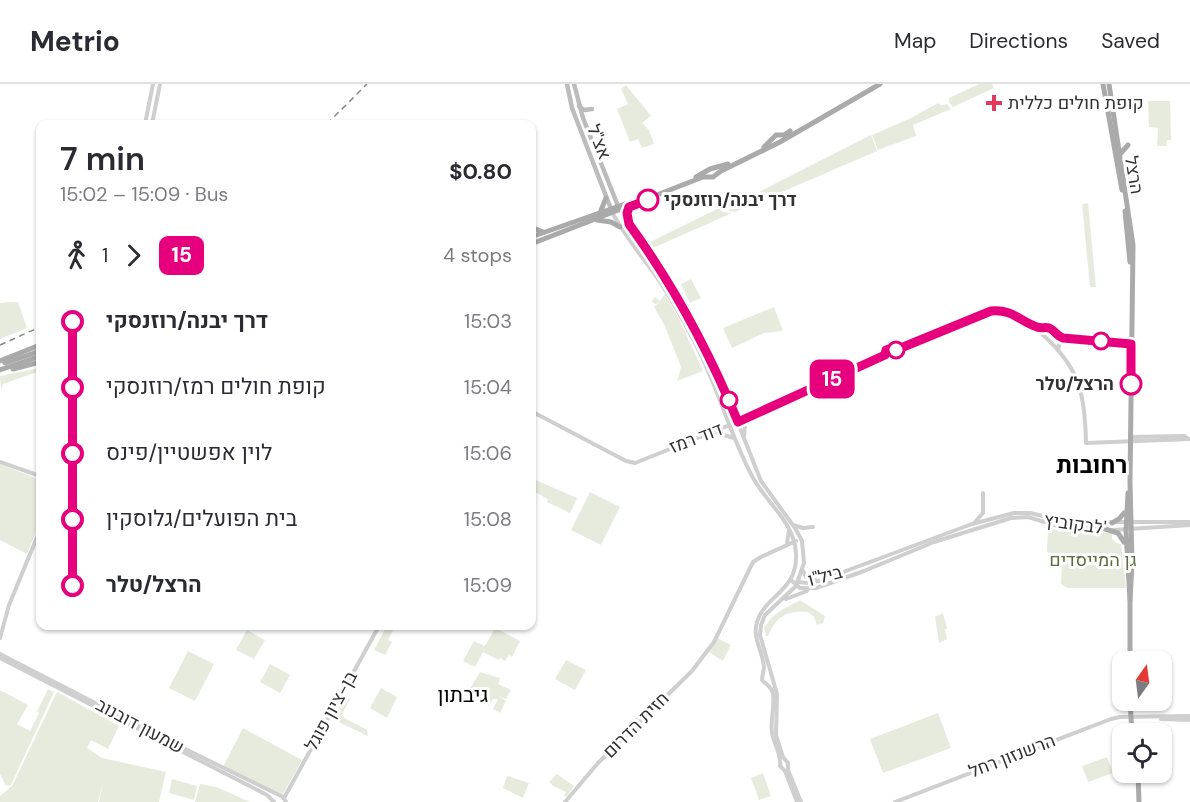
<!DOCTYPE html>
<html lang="en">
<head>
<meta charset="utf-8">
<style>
	body { margin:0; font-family:"DM Sans",Heebo,sans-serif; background:#f7f7f7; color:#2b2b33; height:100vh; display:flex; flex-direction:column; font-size:22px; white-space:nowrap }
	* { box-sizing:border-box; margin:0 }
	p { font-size:20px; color:#7c7c81 }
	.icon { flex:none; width:33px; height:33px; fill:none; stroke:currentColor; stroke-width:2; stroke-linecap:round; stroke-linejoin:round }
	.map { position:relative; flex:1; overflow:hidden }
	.side { position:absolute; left:36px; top:36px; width:500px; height:510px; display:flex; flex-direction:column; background:#fff; border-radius:12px; box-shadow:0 2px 4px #0004 }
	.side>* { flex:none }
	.badge { padding:0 12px; border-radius:9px; font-size:21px; line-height:39px }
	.needle { width:39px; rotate:14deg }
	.fabs { position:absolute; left:1112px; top:567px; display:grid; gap:12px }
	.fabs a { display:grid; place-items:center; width:60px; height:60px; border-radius:12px; background:#fff; box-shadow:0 2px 4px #0004; font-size:30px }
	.map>.badge { position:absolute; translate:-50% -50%; box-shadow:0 0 0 3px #fff }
	.legs { display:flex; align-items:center; gap:9px; height:66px; padding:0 24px; font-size:20px }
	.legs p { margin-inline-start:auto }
	.head { display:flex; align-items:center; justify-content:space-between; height:102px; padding:0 24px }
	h1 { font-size:33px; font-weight:600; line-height:45px }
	ul { padding:0 24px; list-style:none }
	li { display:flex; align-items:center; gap:21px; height:66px; font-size:22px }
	li i { display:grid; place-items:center; width:9px; height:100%; margin:0 8px; background:currentColor }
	li i::after { content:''; width:15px; height:15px; margin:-8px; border:4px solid; border-radius:50%; background:#fff }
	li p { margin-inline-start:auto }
	li:first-child i { background:linear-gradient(#0000 50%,currentColor 0) }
	li:last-child i { background:linear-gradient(currentColor 50%,#0000 0) }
	header { display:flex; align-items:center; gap:36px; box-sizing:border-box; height:84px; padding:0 30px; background:#fff; border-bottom:2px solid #e1e1e2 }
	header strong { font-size:28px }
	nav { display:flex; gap:33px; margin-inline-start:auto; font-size:21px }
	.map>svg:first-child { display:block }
</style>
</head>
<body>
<header>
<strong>Metrio</strong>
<nav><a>Map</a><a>Directions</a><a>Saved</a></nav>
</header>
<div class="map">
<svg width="1190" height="718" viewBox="0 0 1190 718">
	<rect width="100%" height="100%" fill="#fff"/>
	<g fill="#e7ebde">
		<polygon points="979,0 992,0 994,4 953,23 949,18 949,14"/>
		<polygon points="626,1 651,32 642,39 649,46 654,60 642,64 638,55 630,58 617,25 628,20 621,5"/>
		<polygon points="1148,17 1170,17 1171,56 1167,56 1166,62 1157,62 1158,44 1149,43"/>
		<polygon points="938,19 941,21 947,20 951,25 913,41 916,52 878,66 872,51 911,34"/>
		<polygon points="871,51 877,67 735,128 729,127 731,122"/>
		<polygon points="1088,119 1096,203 1090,203 1082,120"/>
		<polygon points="723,122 723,128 732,129 653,164 650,158"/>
		<polygon points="691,195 701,214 690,219 681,200"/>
		<polygon points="665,210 678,233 703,287 677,297 681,283 664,240 654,223 659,219 655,220 652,217 655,213 660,217"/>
		<polygon points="11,218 18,218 27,244 0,255 0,219"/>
		<polygon points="774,223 783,247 764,249 732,264 723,244"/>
		<polygon points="40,284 40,287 3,300 1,306 0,292"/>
		<polygon points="0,380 40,396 40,438 27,470 0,456"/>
		<polygon points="531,394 577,414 570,429 547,418 548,415 531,406"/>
		<polygon points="590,408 620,423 601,461 571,446"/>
		<polygon points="1048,445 1066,447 1112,449 1112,455 1116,459 1121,460 1126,504 1067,504 1061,500 1062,478 1052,469 1047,468"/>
		<path d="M800,516L825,532L823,539L817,541L814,533L808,528C786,526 776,533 768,552H766L764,544L771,534L780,527Z"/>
		<polygon points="943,529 947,544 945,546 947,555 939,559 935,533"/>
		<polygon points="386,543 393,546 388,556 392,558 385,571 374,566"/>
		<polygon points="495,544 520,557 512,573 509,571 505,577 500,574 499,576 483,568 475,583 463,577 474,557 485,562"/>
		<polygon points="247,546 265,556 254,575 236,566"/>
		<polygon points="717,554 731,561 723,577 709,568"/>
		<polygon points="188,567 214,580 195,617 169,604"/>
		<polygon points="566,576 586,586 575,606 555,595"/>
		<polygon points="270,580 290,591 280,609 260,598"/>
		<polygon points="480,588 500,594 498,600 511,606 506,615 499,612 506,617 500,629 493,625 498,615 493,615 489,622 467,610"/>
		<polygon points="381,604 397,613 387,634 370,624"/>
		<polygon points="48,605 54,608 11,701 6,702 0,690 0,606 28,621 17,640 30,647 39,629 37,628"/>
		<polygon points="663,607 666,609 615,660 614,658 616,653"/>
		<polygon points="57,608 119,642 108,665 91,656 87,664 102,674 166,688 159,718 99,718 103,698 98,718 0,718 0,712 12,702"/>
		<polygon points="345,612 350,615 341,632 367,646 368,652 332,635"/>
		<polygon points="938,629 951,664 883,689 870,655"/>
		<polygon points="243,644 302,676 282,712 223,683"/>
		<polygon points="1107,673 1113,689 1088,698 1082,682"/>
		<polygon points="763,689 771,712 759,716 751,694"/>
		<polygon points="557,690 574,702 566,713 564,712 566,708 553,702 549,698"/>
		<polygon points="507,692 529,699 523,714 503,704"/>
		<polygon points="172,695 197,702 194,716 169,709"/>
		<polygon points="200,700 216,703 250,718 195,718"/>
	</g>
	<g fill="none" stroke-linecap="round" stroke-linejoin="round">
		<g stroke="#cfcfcf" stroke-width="4">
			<polyline points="145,40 153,0"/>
			<polyline points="152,40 160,0"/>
			<polyline points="620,126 670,199 688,231 728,314 761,397 795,444 802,457 804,479 796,502 765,531 761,541 760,551 777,610 776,651 783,673 788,679 788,686 801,718"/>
			<path d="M612,128C624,151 641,171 656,192C671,213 683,236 695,259C718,302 729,349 752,392C766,419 795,438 796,470C798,507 765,511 757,538C752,554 763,568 764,583C764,587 762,592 762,596C766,601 772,602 773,610C775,623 770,636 772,649C774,661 782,671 780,682L785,687L797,718"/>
			<polyline points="1037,243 1050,244 1063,254 1131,260"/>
			<path d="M1044,252C1081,285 1085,313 1086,359L1190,355"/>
			<polyline points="1058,266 1060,258 1067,254"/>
			<polyline points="885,271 886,265 889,265 891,268"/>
			<path d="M531,327L626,377L635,379L730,341L885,271L889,272L891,268L985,228C1007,223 1028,235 1043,251"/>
			<polyline points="713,348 734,354"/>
			<polyline points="744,352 745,340 749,334"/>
			<polyline points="1130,353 1184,352 1187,354"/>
			<polyline points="0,378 40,392"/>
			<polyline points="975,438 983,429 983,409"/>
			<polyline points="793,441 803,444 813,443"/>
			<polyline points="1113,446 1190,441"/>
			<polyline points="787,459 789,446"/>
			<polyline points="803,487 806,493 815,496"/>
			<polyline points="791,496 800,504 816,504 864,487 934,458 1011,434 1028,433 1058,442 1106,445"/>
			<polyline points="797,498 808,499 819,497 972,440 1014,429 1030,429 1068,438 1190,438"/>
			<polyline points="786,515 807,507"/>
			<polyline points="0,554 9,521 40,446"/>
			<polyline points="0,570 175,660 283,713 286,718"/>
			<polyline points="0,574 267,711 274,718"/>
			<polyline points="1161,635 1190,636"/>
			<polyline points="284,714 379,542"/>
			<polyline points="565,718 598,679 692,587 714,558 753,478 761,473 796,457"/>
			<polyline points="895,718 1111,635 1120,633 1190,632"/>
		</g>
		<g stroke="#bcbcbc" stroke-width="4.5">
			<polyline points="567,0 572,24 611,125"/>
			<polyline points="574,0 583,34 618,122"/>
			<polyline points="579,22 584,26 592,25"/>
		</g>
		<g stroke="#aaa" stroke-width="5">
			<polyline points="1103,0 1122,106"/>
			<polyline points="1109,0 1133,161 1130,398 1132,479 1130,516"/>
			<polyline points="764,63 776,51 784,51 790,47"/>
			<polyline points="1121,69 1128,61"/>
			<polyline points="696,93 710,85 728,80"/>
			<polyline points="629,123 627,131 629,140"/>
			<polyline points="1125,127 1130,178"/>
			<polyline points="600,129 606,114"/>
			<polyline points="597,136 611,138 620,143"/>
			<polyline points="531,143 543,148"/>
			<polyline points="531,153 648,112"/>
			<polyline points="531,160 703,93 713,93 721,87 780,58 880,0"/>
			<polyline points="0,277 40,261"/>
			<polyline points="5,279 40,267"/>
			<polyline points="13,285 40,278"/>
			<polyline points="0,286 40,272"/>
			<polyline points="1128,409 1126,447 1130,516 1130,578"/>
			<polyline points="1112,439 1119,435 1124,429"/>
			<polyline points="1105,445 1118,449 1124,458"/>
			<polyline points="1130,616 1132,650"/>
			<polyline points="1138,688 1139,718"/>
		</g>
		<g stroke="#878787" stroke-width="1.5" stroke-dasharray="6 4.5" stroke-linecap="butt">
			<polyline points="327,40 367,0"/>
			<polyline points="0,261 40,243"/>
		</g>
	</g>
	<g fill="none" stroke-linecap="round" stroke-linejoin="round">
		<defs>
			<path id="line-1" d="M648,116L629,123L627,129L629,140C674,202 709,267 738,338L885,271L886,266L889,265L891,268L991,227C1013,225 1019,237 1037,243C1042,245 1047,242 1051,245C1056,248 1057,252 1063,254L1131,260V300"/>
		</defs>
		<use href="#line-1" stroke="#fff" stroke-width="14"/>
		<use href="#line-1" stroke="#e6007e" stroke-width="9"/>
	</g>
	<path fill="#e5385b" stroke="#fff" stroke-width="2" d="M991 10h6v6h6v6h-6v6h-6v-6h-6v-6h6z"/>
	<g fill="#fff" stroke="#e6007e" stroke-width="3">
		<circle cx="648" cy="116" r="10"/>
		<circle cx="1101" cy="257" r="8"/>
		<circle cx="896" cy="266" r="8"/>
		<circle cx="1131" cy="300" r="10"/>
		<circle cx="729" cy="316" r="8"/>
	</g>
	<g text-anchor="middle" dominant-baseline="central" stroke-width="6" stroke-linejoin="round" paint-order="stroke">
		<g font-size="18" fill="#323232" stroke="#fff" text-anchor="start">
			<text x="1008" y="19">קופת חולים כללית</text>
		</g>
		<g font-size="18" fill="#323232" stroke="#fff">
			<text transform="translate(599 58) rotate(69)">אצ"ל</text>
			<text transform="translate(1134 91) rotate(81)">הרצל</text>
			<text transform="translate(696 354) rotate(-21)">דוד רמז</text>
			<text transform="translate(1075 440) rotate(8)">לבקוביץ'</text>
			<text transform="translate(825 492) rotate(-15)">ביל"ו</text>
			<text transform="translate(331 627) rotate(-61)">בן-ציון פוגל</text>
			<text transform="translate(636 641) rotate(-45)">חזית הדרום</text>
			<text transform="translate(140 642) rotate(28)">שמעון דובנוב</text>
			<text transform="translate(1012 672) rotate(-21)">הרשנזון רחל</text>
		</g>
		<g font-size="18" font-weight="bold" fill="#323232" stroke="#fff" text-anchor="start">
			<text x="664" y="116">דרך יבנה/רוזנסקי</text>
			<text x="1114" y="300" text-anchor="end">הרצל/טלר</text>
		</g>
		<g font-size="18" fill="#5b6e3e" stroke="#fff">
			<text x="1093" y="476">גן המייסדים</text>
		</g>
		<g font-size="21" fill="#000" stroke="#fff">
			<text x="463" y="611">גיבתון</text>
		</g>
		<g font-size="24" font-weight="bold" fill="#000" stroke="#fff">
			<text x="1092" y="380">רחובות</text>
		</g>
	</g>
</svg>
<div class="fabs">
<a><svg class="needle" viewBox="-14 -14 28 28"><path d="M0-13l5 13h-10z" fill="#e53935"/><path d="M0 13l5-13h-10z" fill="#7c7c81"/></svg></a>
<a><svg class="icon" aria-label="locate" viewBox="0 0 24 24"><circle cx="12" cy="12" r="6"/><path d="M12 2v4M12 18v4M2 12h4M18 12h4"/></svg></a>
</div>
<b class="badge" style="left:832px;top:295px;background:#e6007e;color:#fff">15</b>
<section class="side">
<div class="head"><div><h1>7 min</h1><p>15:02 – 15:09 · Bus</p></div><b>$0.80</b></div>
<div class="legs"><svg class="icon" aria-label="walk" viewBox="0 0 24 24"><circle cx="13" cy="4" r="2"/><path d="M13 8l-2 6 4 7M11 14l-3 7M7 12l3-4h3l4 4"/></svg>1<svg class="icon" aria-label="forward" viewBox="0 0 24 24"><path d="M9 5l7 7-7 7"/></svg><b class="badge" style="background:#e6007e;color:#fff">15</b><p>4 stops</p></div>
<ul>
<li><i style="color:#e6007e"></i><b>דרך יבנה/רוזנסקי</b><p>15:03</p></li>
<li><i style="color:#e6007e"></i><span>קופת חולים רמז/רוזנסקי</span><p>15:04</p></li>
<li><i style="color:#e6007e"></i><span>לוין אפשטיין/פינס</span><p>15:06</p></li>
<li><i style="color:#e6007e"></i><span>בית הפועלים/גלוסקין</span><p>15:08</p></li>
<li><i style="color:#e6007e"></i><b>הרצל/טלר</b><p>15:09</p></li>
</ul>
</section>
</div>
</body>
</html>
